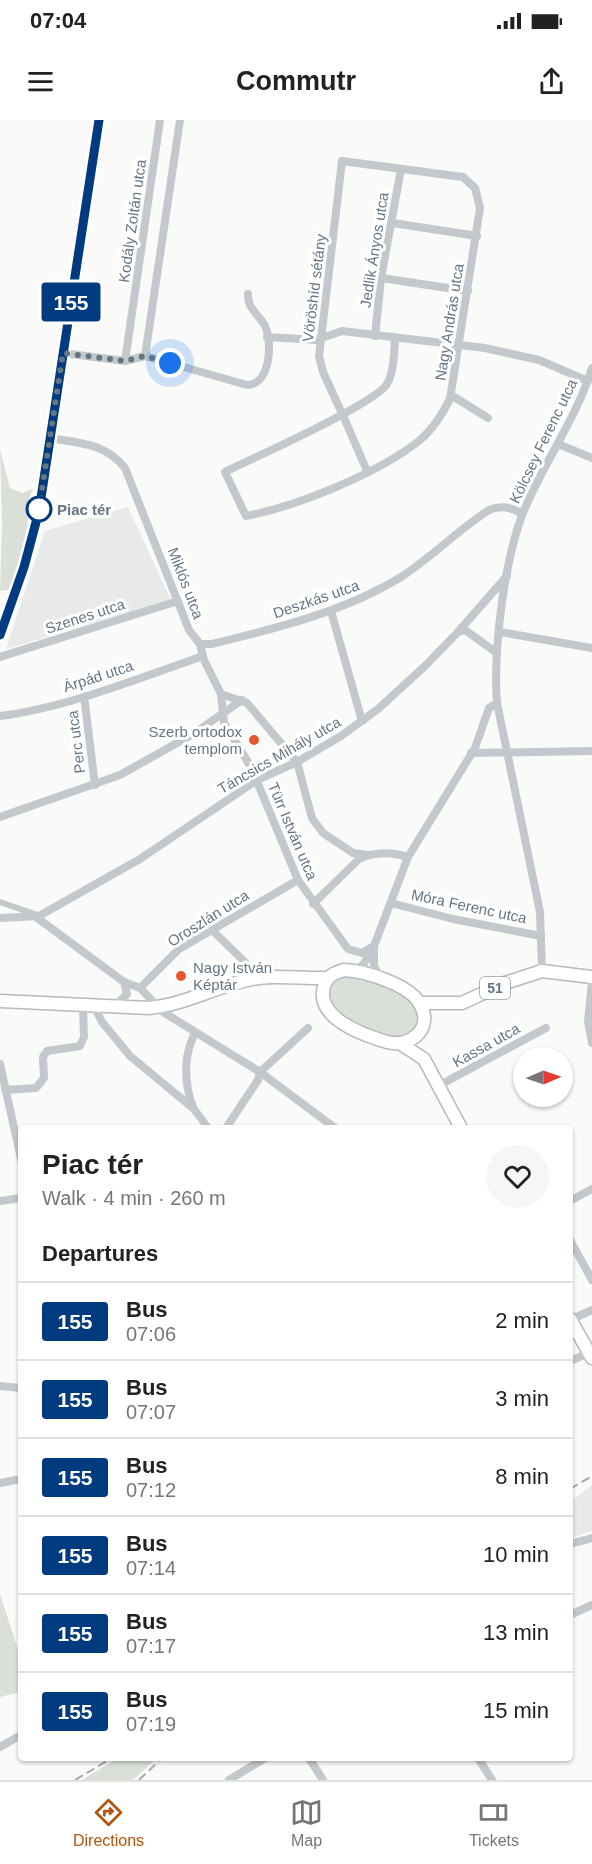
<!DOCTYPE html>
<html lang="en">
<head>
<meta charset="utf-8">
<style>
	body { margin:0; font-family:Arial,sans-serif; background:#f6f6f6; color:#222; height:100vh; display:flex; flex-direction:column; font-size:22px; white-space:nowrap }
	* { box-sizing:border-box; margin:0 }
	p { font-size:20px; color:#767676 }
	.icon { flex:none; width:33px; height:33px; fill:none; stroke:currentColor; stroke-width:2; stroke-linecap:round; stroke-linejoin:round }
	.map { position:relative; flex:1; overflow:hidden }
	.panel { position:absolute; left:18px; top:1005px; width:555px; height:636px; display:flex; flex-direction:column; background:#fff; border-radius:6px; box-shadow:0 2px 4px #0004 }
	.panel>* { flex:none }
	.badge { padding:0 12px; border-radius:4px; font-size:21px; line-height:39px }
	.needle { width:39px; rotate:88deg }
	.controls { position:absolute; left:513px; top:927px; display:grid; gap:12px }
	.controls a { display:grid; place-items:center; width:60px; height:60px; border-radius:50%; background:#fff; box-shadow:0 2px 4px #0004; font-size:30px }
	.you { position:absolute; width:30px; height:30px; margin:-15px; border:4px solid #fff; border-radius:50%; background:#1a73e8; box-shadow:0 0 0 9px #1a73e833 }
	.map>.badge { position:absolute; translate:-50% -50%; box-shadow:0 0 0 3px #fff }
	h2 { padding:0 24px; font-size:22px; line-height:54px }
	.round { display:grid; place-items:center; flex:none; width:63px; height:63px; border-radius:32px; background:#f6f6f6 }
	.overview { display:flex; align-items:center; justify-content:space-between; height:102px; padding:0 24px }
	h1 { font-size:28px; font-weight:600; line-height:45px }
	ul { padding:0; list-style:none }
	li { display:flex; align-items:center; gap:18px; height:78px; padding:0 24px; border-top:2px solid #e0e0e0 }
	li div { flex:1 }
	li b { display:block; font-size:22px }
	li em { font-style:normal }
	li .badge { min-width:66px; font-weight:700; text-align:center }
	.status { display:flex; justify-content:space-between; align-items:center; height:42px; padding:0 30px; background:#fff; direction:ltr }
	.status svg { height:16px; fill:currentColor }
	header { display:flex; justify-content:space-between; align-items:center; height:78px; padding:0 24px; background:#fff; font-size:27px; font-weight:600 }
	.menu { display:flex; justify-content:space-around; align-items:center; height:84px; border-top:2px solid #e0e0e0; background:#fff; font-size:16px; color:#767676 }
	.menu a { display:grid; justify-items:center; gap:3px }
	.menu .selected { color:#b45309 }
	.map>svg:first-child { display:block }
</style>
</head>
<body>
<div class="status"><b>07:04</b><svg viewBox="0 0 49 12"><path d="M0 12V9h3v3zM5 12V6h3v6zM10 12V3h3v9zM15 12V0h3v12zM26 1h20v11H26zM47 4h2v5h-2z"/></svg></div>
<header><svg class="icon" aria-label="menu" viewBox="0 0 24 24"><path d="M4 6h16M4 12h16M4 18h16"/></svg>Commutr<svg class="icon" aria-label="share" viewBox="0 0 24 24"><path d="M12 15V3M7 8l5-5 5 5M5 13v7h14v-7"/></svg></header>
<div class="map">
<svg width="592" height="1660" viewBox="0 0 592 1660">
	<rect width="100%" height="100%" fill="#fafaf8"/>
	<g fill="#e8e9e9">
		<polygon points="128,387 171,480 6,529 45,411"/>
		<polygon points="592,1365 592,1411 570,1418 570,1382"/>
	</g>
	<g fill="#dadfd7">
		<path d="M0,330L10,368L22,373L33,369C25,384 29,395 27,410C24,430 16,451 9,470L0,471L2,402Z"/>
		<path d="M345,852L366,856L414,879L422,900L409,918C403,918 396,920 390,919C382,918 372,911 365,908C337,896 307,877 345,852Z"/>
		<polygon points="0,1474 21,1539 21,1572 0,1577"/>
		<polygon points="118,1638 157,1638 133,1660 82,1660"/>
	</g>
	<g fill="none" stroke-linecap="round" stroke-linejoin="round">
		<defs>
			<g id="primary">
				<path d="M344,850C365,851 412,865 421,886C433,910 409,928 387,922C363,915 315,898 324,866C327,856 334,853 344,850Z"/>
				<path d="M0,881L149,888C184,885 214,867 248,860C274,854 301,859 328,858"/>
				<polyline points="420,883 462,883 505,863 542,851 592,857"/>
				<polyline points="401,924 424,939 461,1008"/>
				<polyline points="570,1199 592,1238"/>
			</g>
		</defs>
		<use href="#primary" stroke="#b5babe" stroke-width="15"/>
		<polyline stroke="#c3c8cc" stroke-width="6" points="0,782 38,795"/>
		<g stroke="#c3c8cc" stroke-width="8">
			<polyline points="393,103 477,116"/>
			<polyline points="381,158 468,171"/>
			<polyline points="375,216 381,158 401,49"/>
			<polyline points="267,217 316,220 342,211 485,228 539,240 588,261"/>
			<path d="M63,233L125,241L145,236L247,265C270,265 273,224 265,206C259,194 247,189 248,174"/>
			<polyline points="145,236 180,0"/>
			<polyline points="125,241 160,0"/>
			<polyline points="451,275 488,298"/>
			<path d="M50,318C79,323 105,323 125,348L189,510L200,524L204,540L221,574L224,603L251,647L298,760L348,829L362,833L374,826"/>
			<polyline points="558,324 592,338"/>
			<path d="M367,351L342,293L339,287L323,252L319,236L342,41L463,57L475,68L480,88L450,279C442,294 434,308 420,320C379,353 298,386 246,396L225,352C253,338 375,284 387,264C394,252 394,233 395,219"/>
			<polyline points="331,491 362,601"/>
			<polyline points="458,512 465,510 497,533"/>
			<polyline points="500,512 592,528"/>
			<polyline points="0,515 24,447 39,391 99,0"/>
			<path d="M200,524H212C277,508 344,492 401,457C432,437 458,410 489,390C501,385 512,387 522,394"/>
			<polyline points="0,537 178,481"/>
			<polyline points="221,574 247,583 297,642 312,698 323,713 353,733 368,735"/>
			<polyline points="84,576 95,665"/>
			<path d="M0,596C65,588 140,558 203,536"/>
			<polyline points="471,633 592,631"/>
			<polyline points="0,697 120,655 193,614 242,580"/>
			<polyline points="391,783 453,799 541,816"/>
			<path d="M313,784L359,739C374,732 392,732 408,737"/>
			<polyline points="36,797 124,862 140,868 163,892 260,952 335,1008"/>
			<polyline points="0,798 39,796 140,739 257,660 297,642 341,616 378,589 425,546 458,512 507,456"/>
			<polyline points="212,810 253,850 253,859"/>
			<polyline points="354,850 363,845 372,831"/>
			<path d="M542,851L540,792L497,583C493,531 504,442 523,393C543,343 576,300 592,248"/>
			<polyline points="380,857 374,846 374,826 408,737 475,628 489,588 497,583"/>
			<polyline points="592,861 588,902 592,923"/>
			<polyline points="140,868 179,829 298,760"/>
			<polyline points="94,886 102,902 130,936 194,989 208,1008"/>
			<polyline points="115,886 127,874 124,862"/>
			<polyline points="0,944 21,1039"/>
			<polyline points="438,966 546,908"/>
			<polyline points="5,970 36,968 44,958 43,937 47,931 80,926 84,917 83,885"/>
			<path d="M193,987C184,963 183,936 195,913"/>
			<polyline points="226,1008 258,960 260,952 308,908"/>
			<polyline points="0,1081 21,1078"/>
			<polyline points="570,1081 592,1069"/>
			<polyline points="570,1120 592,1160"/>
			<polyline points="570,1200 592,1190"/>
			<polyline points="570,1241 589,1233"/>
			<polyline points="0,1266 21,1268"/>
			<polyline points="0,1363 21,1359"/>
			<polyline points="570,1424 592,1418"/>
			<polyline points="570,1495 592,1485"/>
			<polyline points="0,1627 21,1615"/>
			<polyline points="309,1638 323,1660"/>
			<polyline points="478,1638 492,1660"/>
			<polyline points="229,1660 265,1638"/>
		</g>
		<use href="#primary" stroke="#fff" stroke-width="12"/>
		<g stroke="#a2aab0" stroke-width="2" stroke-dasharray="9 4.5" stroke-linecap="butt">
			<polyline points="570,1369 592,1356"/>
			<polyline points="75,1660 112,1638"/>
			<polyline points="139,1660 162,1638"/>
		</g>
	</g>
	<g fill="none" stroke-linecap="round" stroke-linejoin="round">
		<defs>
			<polyline id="line" points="0,515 24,447 39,391 99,0"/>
		</defs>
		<use href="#line" stroke="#fff" stroke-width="14"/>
		<use href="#line" stroke="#003b80" stroke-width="9"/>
		<polyline stroke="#657683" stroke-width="6" stroke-dasharray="0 10.8" points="39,389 63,233 125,241 145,236 170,243"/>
	</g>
	<circle fill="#fff" stroke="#003b80" stroke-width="3" cx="39" cy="389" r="12"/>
	<g fill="#e4572e" stroke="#fff" stroke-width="2">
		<circle cx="254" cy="620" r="6"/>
		<circle cx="181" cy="856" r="6"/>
	</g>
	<g text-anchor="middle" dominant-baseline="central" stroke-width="6" stroke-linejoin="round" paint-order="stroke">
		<rect fill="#fff" stroke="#939fa8" stroke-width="1.5" x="480" y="857" width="30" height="22" rx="4.5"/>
		<g font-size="14" font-weight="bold" fill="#657683">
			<text x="495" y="868">51</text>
		</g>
		<g font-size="15" fill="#657683" stroke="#fff">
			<text transform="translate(132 101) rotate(-82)">Kodály Zoltán utca</text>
			<text transform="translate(374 130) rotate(-81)">Jedlik Ányos utca</text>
			<text transform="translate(314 168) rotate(-83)">Vöröshíd sétány</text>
			<text transform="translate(449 202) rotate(-81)">Nagy András utca</text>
			<text transform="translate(543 321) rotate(-64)">Kölcsey Ferenc utca</text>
			<text transform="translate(186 463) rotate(69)">Miklós utca</text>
			<text transform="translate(316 479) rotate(-19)">Deszkás utca</text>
			<text transform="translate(85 496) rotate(-18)">Szenes utca</text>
			<text transform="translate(98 556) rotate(-18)">Árpád utca</text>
			<text transform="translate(76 622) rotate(-97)">Perc utca</text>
			<text transform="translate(279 635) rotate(-30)">Táncsics Mihály utca</text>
			<text transform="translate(293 711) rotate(67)">Türr István utca</text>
			<text transform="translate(469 786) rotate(12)">Móra Ferenc utca</text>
			<text transform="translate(208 798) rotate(-32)">Oroszlán utca</text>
			<text transform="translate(486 925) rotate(-29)">Kassa utca</text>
		</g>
		<g font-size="15" font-weight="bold" fill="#657683" stroke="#fff" text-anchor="start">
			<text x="57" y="389">Piac tér</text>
		</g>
		<g font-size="15" fill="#657683" stroke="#fff" text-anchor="end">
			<text x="242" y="611">Szerb ortodox<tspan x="242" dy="17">templom</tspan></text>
			<text x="193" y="847" text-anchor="start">Nagy István<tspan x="193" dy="17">Képtár</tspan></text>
		</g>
	</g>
</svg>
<div class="controls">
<a><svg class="needle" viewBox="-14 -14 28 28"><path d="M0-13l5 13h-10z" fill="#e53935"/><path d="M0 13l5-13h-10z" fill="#767676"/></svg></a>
</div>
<div class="you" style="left:170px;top:243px"></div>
<b class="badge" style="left:71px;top:182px;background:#003b80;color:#fff">155</b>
<section class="panel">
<div class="overview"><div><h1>Piac tér</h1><p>Walk · 4 min · 260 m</p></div><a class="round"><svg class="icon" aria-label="heart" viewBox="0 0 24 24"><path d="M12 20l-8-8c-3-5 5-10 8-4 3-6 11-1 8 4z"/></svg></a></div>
<h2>Departures</h2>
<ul>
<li><span class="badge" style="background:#003b80;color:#fff">155</span><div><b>Bus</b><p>07:06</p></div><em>2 min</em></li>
<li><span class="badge" style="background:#003b80;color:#fff">155</span><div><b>Bus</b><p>07:07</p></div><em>3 min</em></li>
<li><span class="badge" style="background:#003b80;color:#fff">155</span><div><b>Bus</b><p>07:12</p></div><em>8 min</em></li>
<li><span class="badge" style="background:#003b80;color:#fff">155</span><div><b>Bus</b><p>07:14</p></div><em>10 min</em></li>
<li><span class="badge" style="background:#003b80;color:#fff">155</span><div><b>Bus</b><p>07:17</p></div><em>13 min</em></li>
<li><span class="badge" style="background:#003b80;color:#fff">155</span><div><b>Bus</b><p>07:19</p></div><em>15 min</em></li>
</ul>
</section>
</div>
<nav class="menu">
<a class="selected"><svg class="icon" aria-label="directions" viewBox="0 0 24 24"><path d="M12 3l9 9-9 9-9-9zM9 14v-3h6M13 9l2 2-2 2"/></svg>Directions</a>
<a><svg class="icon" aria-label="map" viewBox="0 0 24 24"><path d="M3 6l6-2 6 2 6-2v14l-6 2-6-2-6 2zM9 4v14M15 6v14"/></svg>Map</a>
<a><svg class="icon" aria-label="tickets" viewBox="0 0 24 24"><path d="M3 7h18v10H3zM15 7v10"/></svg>Tickets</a>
</nav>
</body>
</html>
